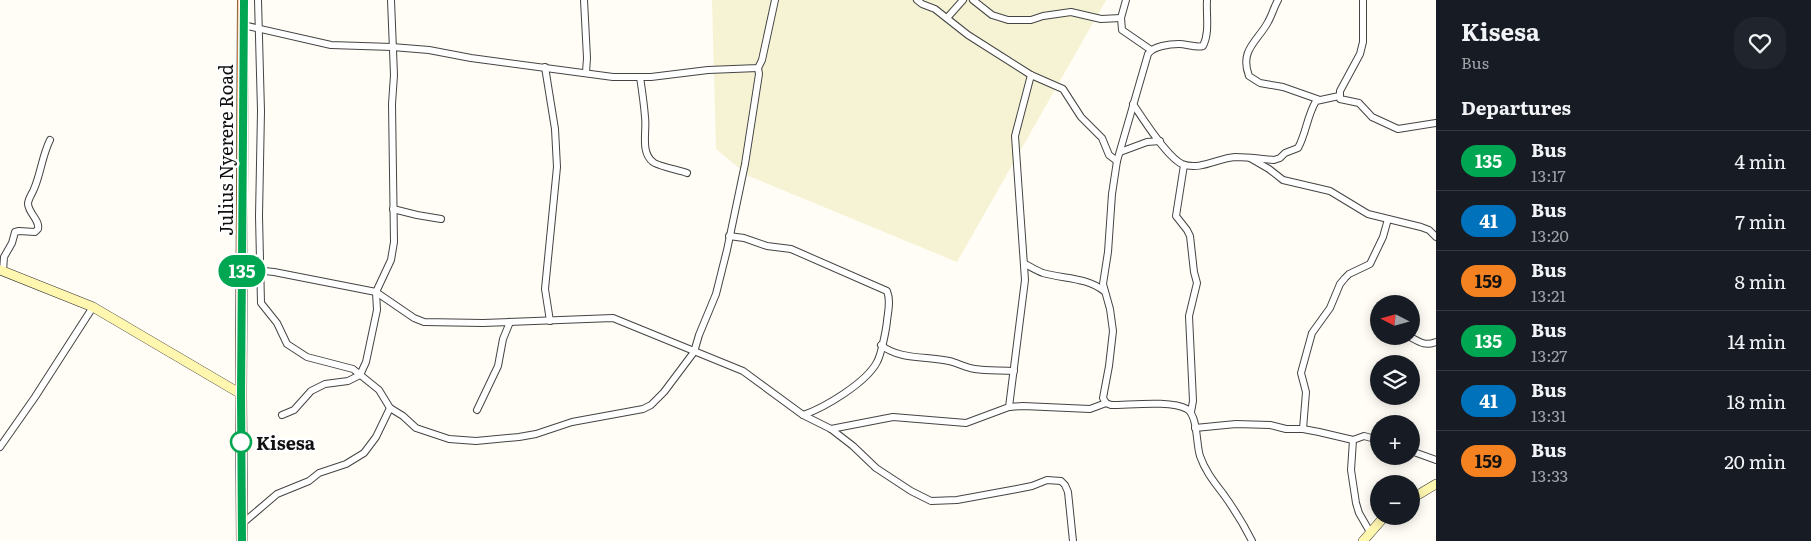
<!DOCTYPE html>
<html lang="en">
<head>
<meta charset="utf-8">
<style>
	body { margin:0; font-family:Literata,serif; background:#20242c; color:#f1f3f6; height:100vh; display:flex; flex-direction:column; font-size:19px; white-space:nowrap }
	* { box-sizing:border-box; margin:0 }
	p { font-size:16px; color:#9ea1a6 }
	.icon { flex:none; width:28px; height:28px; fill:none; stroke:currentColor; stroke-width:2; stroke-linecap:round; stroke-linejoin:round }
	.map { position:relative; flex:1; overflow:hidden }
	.sheet { display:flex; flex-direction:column; background:#171b24; width:375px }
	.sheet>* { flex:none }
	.badge { padding:0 10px; border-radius:16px; font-size:18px; line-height:32px }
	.needle { width:32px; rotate:276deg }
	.tools { position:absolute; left:1370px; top:295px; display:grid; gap:10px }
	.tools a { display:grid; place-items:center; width:50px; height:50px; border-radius:50%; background:#171b24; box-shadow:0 2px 12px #0003; font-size:25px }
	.map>.badge { position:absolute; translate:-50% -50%; box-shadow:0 0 0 2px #fff }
	h2 { padding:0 25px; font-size:19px; line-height:45px }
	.round { display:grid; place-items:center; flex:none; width:52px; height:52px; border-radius:20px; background:#20242c }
	.summary { display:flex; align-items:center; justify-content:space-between; height:85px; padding:0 25px }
	h1 { font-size:24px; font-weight:700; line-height:38px }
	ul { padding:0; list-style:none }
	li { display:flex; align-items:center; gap:15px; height:60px; padding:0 25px; border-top:1px solid #363941 }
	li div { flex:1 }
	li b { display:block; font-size:19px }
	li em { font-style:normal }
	li .badge { min-width:55px; font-weight:700; text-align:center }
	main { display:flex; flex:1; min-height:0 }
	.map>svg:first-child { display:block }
</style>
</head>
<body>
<main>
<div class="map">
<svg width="1436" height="541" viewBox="0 0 1436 541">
	<rect width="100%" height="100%" fill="#fffdf5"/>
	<polygon fill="#f6f3d4" points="712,0 1106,0 957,262 749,176 716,149"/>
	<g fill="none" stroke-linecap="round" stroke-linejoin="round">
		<defs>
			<g id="street">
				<polyline points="258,0 261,111 259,216 261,303 277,323 287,344 307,357 353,369 379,390 390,408 403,416 416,428 449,439 476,441 519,437 536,434 572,422 643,409 651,405 664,392 694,352 699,335 716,294 727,250 745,164 759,74 758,68"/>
				<polyline points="584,0 587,58 586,72"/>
				<polyline points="917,0 922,4 935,9 968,35 1031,75 1063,89 1081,117 1102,138 1109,155 1117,161"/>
				<polyline points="973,0 992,15 1008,20 1031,20 1043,16 1071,12 1101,19 1121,18"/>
				<polyline points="1126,0 1121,18 1122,30 1151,50"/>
				<path d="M1207,0C1206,15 1210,32 1203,46C1195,48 1187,44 1179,44C1170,44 1153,46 1148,54L1117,161L1112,194L1108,252L1103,284L1110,309L1113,331L1109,366L1103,398L1106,403L1111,405C1131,405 1171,400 1187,409C1198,416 1196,444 1200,456C1205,471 1215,483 1224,495C1234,509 1244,525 1252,541"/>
				<path d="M1278,0C1274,7 1272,15 1268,22C1258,41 1239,50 1249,76L1260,83L1283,87L1320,100"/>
				<polyline points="1363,0 1363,42 1360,54 1340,91 1340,99 1359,103 1372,117 1398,129 1436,123"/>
				<polyline points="947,18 963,0"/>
				<polyline points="243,25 331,45 392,47 429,50 471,58 613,77 651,77 708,70 758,68 762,60 775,0"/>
				<polyline points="545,67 555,129 557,167 545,289 550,321"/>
				<path d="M640,77C642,90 644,104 645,117C647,131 640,152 653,162C657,166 679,170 687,173"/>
				<path d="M1133,104C1143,119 1167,157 1182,164C1200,171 1218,158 1235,157C1248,157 1262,159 1274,160L1280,158L1285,153L1298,148C1306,134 1307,116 1316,101L1339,96"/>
				<polyline points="1120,152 1147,142 1160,141"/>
				<polyline points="1250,158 1269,169 1283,180 1330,191 1368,214 1421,227 1429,230 1436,237"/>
				<polyline points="1184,165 1176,216 1187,230 1190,236 1194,272 1197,283 1189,316 1193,401 1191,412"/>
				<polyline points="393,209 417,215 441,219"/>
				<path d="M729,236L744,238L767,246L791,249L887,291C891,301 888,311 887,321C886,331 881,355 877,362C866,383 824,408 803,415"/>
				<path d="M1025,264C1031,267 1037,271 1043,273C1064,279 1086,277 1104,291"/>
				<path d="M3,271L4,257L12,243L15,232L19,231L35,232L38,229C40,220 29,214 28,204C28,199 32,194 34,189C41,173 42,156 50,140"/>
				<polyline points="242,272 255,270 274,272 376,292 414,318 424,322 483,323 613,318 743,371 803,415 831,429 853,446 876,468 911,491 931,501 957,500 1017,489 1032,486 1047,480 1061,481 1065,485 1068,492 1073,541"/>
				<path d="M1412,338C1421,343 1426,346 1436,342"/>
				<path d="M881,345C899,360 927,356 949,361C958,363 966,368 975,369C987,371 1001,370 1014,371"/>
				<polyline points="1009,407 1025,280 1015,136 1031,75"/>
				<polyline points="477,410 498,366 503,339 510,322"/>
				<polyline points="282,415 294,410 311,391 325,384 348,381 360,375 366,362 377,310 376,292 391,260 394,242 392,104 394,75 391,0"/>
				<polyline points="1195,428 1236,424 1270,425 1286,429 1303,429 1319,432 1353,440 1364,436 1379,440"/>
				<polyline points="831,429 893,417 966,423 1009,407 1023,406 1090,409 1106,403"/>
				<polyline points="1303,429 1306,392 1301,373 1312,333 1330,308 1340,284 1345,278 1349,274 1370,264 1383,237 1388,219"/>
				<polyline points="1353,440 1351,470 1356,503 1359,513 1370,532"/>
				<polyline points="0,447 35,397 93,307"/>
				<polyline points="1411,451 1436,460"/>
				<polyline points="243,523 277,494 309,481 319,473 346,464 364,453 376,437 390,408"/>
			</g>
			<g id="secondary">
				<polyline points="0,270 93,307 241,394"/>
				<polyline points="1411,499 1436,484"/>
				<polyline points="1363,541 1385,516"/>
			</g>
			<polyline id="highway" points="242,541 241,394 243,0"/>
		</defs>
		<use href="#street" stroke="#444" stroke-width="8"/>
		<use href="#secondary" stroke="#333" stroke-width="10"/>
		<use href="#highway" stroke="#222" stroke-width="12"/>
		<use href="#street" stroke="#fff" stroke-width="6"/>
		<use href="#secondary" stroke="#fff6b0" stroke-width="9"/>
		<use href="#highway" stroke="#f5a25d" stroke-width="11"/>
	</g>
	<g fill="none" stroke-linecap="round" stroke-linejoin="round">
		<defs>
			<polyline id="line" points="242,541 241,394 244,0"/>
		</defs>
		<use href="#line" stroke="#fff" stroke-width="11"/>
		<use href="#line" stroke="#00a651" stroke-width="8"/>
	</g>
	<circle fill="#fff" stroke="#00a651" stroke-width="2.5" cx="241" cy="442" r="10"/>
	<g text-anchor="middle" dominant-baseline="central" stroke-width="5" stroke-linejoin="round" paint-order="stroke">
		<g font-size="18" fill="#111" stroke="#fff">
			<text transform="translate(225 150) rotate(-90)">Julius Nyerere Road</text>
		</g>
		<g font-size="18" font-weight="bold" fill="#111" stroke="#fff" text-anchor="start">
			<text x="256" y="442">Kisesa</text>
		</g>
	</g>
</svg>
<div class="tools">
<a><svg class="needle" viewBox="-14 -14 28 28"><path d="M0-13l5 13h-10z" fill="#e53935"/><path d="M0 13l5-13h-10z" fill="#9ea1a6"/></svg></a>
<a><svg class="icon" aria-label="layers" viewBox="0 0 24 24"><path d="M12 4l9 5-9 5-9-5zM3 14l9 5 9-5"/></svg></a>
<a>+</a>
<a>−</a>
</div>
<b class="badge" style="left:242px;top:271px;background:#00a651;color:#fff">135</b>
</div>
<section class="sheet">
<div class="summary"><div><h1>Kisesa</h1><p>Bus</p></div><a class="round"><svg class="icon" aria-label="heart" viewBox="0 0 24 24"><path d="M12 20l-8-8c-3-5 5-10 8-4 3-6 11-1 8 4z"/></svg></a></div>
<h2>Departures</h2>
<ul>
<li><span class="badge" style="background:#00a651;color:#fff">135</span><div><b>Bus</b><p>13:17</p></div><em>4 min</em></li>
<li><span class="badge" style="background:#0072bc;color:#fff">41</span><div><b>Bus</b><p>13:20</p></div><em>7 min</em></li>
<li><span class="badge" style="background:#f58220;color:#111">159</span><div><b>Bus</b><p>13:21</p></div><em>8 min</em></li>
<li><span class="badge" style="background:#00a651;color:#fff">135</span><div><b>Bus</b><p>13:27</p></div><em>14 min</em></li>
<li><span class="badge" style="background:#0072bc;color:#fff">41</span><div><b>Bus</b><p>13:31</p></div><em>18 min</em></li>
<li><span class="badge" style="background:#f58220;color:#111">159</span><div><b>Bus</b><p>13:33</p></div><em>20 min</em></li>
</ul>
</section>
</main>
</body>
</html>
